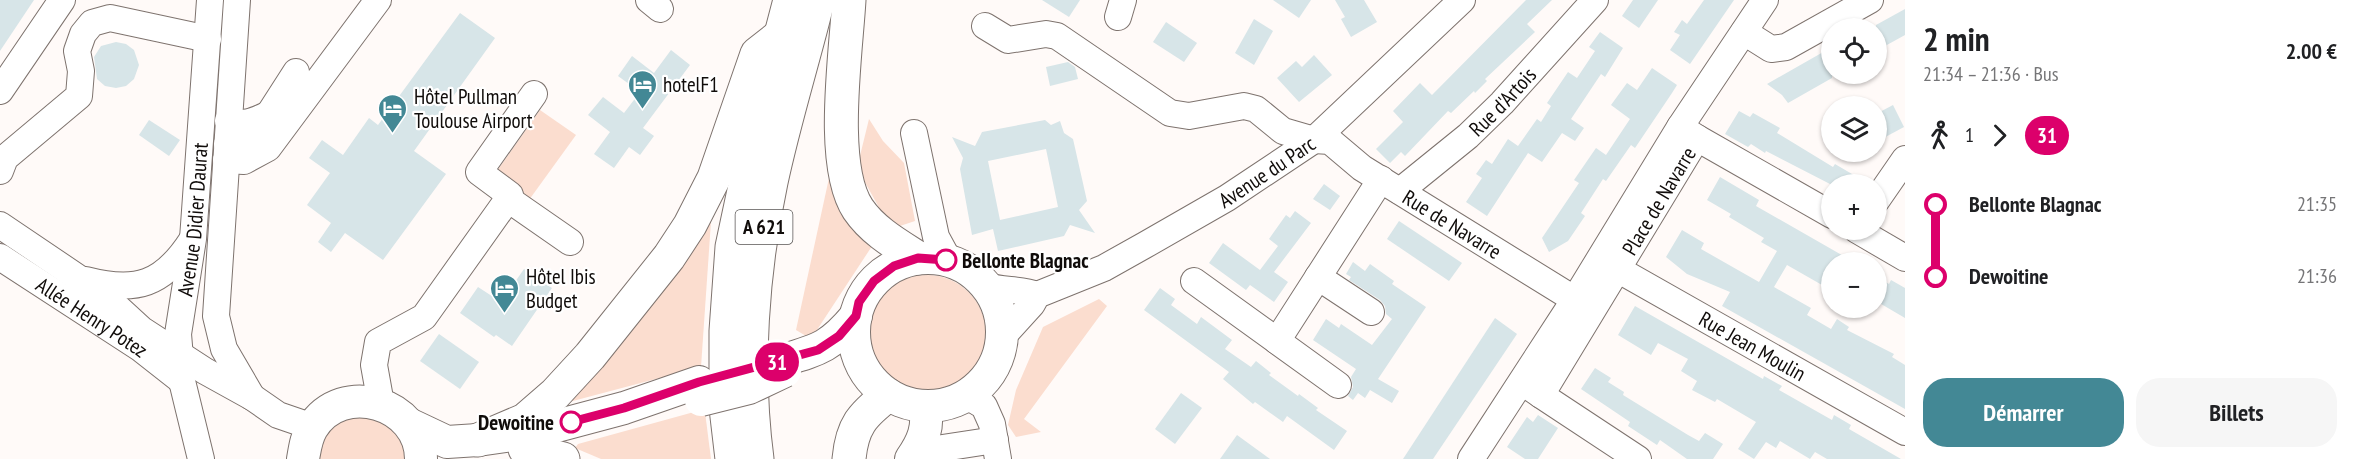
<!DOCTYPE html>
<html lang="fr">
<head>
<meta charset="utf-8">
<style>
	body { margin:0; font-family:"PT Sans Narrow",sans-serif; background:#f6f6f6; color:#202124; height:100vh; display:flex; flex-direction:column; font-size:22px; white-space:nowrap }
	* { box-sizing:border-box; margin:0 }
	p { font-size:20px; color:#757577 }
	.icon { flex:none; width:33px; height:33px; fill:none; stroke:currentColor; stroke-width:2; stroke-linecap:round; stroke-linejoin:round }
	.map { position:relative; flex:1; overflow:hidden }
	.drawer { display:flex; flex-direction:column; background:#fff; width:450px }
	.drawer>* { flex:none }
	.badge { padding:0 12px; border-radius:20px; font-size:21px; line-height:39px }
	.tools { position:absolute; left:1821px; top:18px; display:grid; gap:12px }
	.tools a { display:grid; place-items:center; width:66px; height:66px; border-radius:50%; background:#fff; box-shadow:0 2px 4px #0004; font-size:30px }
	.map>.badge { position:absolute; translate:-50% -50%; box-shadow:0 0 0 3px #fff }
	.legs { display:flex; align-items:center; gap:9px; height:66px; padding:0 18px; font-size:20px }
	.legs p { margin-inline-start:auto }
	.summary { display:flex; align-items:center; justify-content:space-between; height:102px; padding:0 18px }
	h1 { font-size:33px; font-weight:700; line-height:45px }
	.button { display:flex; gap:12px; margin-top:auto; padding:12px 18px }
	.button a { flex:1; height:69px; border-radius:24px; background:#438895; color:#fff; font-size:24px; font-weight:700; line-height:69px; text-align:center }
	.button a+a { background:#f6f6f6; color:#202124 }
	ul { padding:0 18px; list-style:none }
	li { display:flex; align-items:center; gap:21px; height:72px; font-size:22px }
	li i { display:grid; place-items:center; width:9px; height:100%; margin:0 8px; background:currentColor }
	li i::after { content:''; width:15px; height:15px; margin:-8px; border:4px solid; border-radius:50%; background:#fff }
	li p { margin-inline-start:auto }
	li:first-child i { background:linear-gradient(#0000 50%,currentColor 0) }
	li:last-child i { background:linear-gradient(currentColor 50%,#0000 0) }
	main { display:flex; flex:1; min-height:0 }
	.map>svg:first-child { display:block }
</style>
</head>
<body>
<main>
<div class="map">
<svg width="1905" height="459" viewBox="0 0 1905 459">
	<rect width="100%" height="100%" fill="#fffaf8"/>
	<g fill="#fbddcf">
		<polygon points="540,110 576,135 529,200 494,175"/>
		<polygon points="869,119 883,141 904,163 915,221 891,229 857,168"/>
		<polygon points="829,178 853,219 876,240 811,339 796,330"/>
		<polygon points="712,207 701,367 554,406"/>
		<circle cx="927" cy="334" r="59"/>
		<polygon points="1099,299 1107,306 1024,419 1041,432 1016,437 1008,425 1016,390 1043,327"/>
		<polygon points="694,412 705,412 711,459 601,459 575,448 578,444"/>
		<polygon points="339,416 386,416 412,459 313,459 317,440"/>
	</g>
	<g fill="#d7e5e8" fill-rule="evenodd">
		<polygon points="0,0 34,0 0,51"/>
		<polygon points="1042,0 1080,0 1069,17"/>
		<polygon points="1273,0 1311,0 1299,18"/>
		<polygon points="1335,0 1364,0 1377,22 1351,37 1341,19 1345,17"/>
		<polygon points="1526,0 1552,0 1527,24 1535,32 1485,79 1487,81 1475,93 1474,91 1451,113 1448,111 1405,156 1401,152 1390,163 1376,149 1403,122 1393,111 1420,83 1432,95"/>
		<polygon points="1633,0 1658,0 1639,28 1622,16"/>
		<polygon points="1704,0 1734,0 1690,64 1670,50 1680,35 1674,32 1682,20 1687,24"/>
		<polygon points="1905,9 1905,35 1876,51 1876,25"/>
		<polygon points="460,13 495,38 414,151 446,174 383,260 345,233 331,252 318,242 331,223 307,205 330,173 309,158 322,140 343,155 369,118 378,125"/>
		<polygon points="1254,19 1273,31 1254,65 1235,53"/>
		<polygon points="1166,22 1197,43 1184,62 1153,42"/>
		<polygon points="1600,32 1623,48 1605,77 1601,74 1571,119 1584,128 1575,141 1562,133 1542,162 1528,153 1487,216 1466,202 1482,178 1476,174 1486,160 1492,164 1508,139 1518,146 1537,119 1541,122 1551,106 1547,103 1568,72 1577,78 1595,51 1589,47"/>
		<polygon points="116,42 126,44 134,50 139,65 134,79 126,86 116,88 105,86 97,79 94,57 101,46"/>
		<polygon points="1832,47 1832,78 1788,103 1782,95 1767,84"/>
		<polygon points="671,50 690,65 643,128 654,136 640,155 629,147 614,168 594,154 610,132 588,115 603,97 624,113 640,92 618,76 632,56 654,73"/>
		<polygon points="1314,55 1332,75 1299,102 1277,78 1296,61 1302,67"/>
		<polygon points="1068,62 1075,67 1078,79 1050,86 1046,67"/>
		<polygon points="1652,68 1677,85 1672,93 1635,148 1631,145 1606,181 1603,179 1581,213 1585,216 1568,241 1549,252 1542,238 1579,183 1574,180 1596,148 1606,155 1630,119 1611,105 1627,83 1637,90"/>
		<polygon points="1893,105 1904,127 1876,142 1876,114"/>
		<polygon points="1739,111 1750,117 1753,113 1780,128 1777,133 1833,167 1835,164 1869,184 1830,184 1766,151 1765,153 1751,144 1748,147 1725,134"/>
		<polygon points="149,120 180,140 169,156 139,135"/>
		<path d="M1045,120L1051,125L1060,121L1064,133L1073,139L1087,201L1079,210L1095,233L1070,225L1064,236L998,251L993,229L972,235L960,169L963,158L952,137L975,146L982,132ZM1046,149L1058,207L1000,220L988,161Z"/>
		<polygon points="1720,177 1759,200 1756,206 1854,262 1832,262 1832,282 1826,278 1822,285 1787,265 1774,287 1811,308 1807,315 1831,329 1837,319 1849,327 1847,330 1894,354 1892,357 1905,365 1905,409 1722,306 1730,292 1687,274 1666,257 1682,230 1704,243 1701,249 1759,282 1777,251 1761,242 1764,238 1729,217 1731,214 1707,200"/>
		<polygon points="1324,184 1340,196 1330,210 1313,199"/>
		<polygon points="1295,211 1311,223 1274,272 1288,282 1274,302 1250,285 1246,290 1209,263 1223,243 1260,270 1278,246 1269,239 1286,215 1290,218"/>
		<polygon points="1399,221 1462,263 1449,281 1387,239"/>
		<polygon points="1353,262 1365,271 1370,264 1394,281 1392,284 1426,307 1378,379 1399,391 1392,403 1370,390 1365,398 1358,393 1353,400 1348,396 1353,387 1351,377 1356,369 1313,340 1326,319 1339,328 1341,324 1372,345 1392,319 1386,314 1385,306 1380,300 1349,280 1351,277 1346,274"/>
		<polygon points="524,269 552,288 512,346 496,335 494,337 460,313 478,287 501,302"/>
		<polygon points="1876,276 1889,284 1891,280 1905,288 1905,318 1876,301"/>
		<polygon points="1160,288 1175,299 1171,305 1197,324 1201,317 1232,340 1225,349 1251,367 1256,361 1271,373 1269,375 1298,396 1299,394 1318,408 1316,410 1347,431 1334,450 1287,416 1283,422 1255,402 1253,404 1223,379 1229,372 1144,310"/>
		<polygon points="1635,306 1763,379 1764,376 1782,386 1779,390 1832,420 1834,415 1851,425 1849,429 1901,459 1827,459 1815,452 1810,459 1780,441 1776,448 1766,442 1754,459 1738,449 1756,422 1717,399 1715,402 1692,390 1697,381 1681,371 1688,359 1658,343 1651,355 1618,335"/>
		<polygon points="1495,318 1517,334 1433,459 1403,459"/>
		<polygon points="439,334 479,362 460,389 420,361"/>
		<polygon points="1595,368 1611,378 1608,382 1624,392 1623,395 1688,435 1699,441 1705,433 1723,444 1713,459 1687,459 1660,440 1657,445 1628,426 1630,422 1581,389"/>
		<polygon points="1181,393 1202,408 1175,444 1155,429"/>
		<polygon points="1538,415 1558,428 1538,459 1525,459 1507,447 1527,417 1533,422"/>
		<polygon points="1237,435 1270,459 1220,459"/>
	</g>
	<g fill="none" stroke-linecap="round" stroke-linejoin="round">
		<defs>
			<g id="minor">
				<polyline points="237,0 216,316 224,349 252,397"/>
				<polyline points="649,0 660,9"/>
				<polyline points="1118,17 1123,0"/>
				<path id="s1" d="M985,26L1008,40L1046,34L1057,36L1170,113L1189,116L1244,106L1256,109L1283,131L1314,140L1330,141L1362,168L1590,309"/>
				<polyline points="1744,32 1771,49 1786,47 1870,0"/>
				<polyline points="0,91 62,0"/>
				<polyline points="269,114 296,72"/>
				<polyline points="1680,127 1765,0"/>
				<polyline points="914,133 936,237 949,261"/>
				<polyline points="1697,138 1832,215"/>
				<path d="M227,144C251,138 260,140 269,114C254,121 245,126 228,121"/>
				<polyline points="226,160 244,161 268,148 378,0"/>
				<polyline points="0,171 5,158 79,96 81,71 77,51 83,34 92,23 110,18 208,39"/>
				<path id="s2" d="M1400,191L1468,136L1502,103L1595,0"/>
				<polyline points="508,199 510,195 479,172 534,94"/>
				<polyline points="1876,201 1905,159"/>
				<polyline points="0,225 105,296 142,330 205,371 252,397 278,415 313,427"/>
				<polyline points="1857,230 1905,258"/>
				<path id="s3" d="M0,257L140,348L182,381"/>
				<path id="s4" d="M1603,261L1905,432"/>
				<polyline points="1318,277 1371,312"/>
				<path d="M86,280C136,293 163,285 192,240"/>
				<polyline points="1194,281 1338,385"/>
				<path d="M986,286C1004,291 1021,289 1037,295"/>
				<path id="s5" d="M1003,336L1032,304L1037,295L1104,268L1145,245L1227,198L1314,140L1462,0"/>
				<polyline points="1277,341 1381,179"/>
				<polyline points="1541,395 1638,459"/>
				<polyline points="967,396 984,406 992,424 998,459"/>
				<polyline points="381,404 374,365 378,342 424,317 508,199 570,242"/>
				<polyline points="916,452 995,440"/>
				<path id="s6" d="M201,459L182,381L178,334L193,239L210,0"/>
				<polyline points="1471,459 1575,299 1680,127 1697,138 1541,395 1522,382"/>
			</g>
			<g id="major">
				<circle cx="928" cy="332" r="74"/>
				<path d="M784,360C821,349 831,346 856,316"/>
				<polyline points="411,425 447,442 478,440 534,432 624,408 699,382"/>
				<path d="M303,459C305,448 306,438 312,428C342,379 421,403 421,459"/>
				<path d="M911,459C923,442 929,427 925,407"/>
			</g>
			<g id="highway">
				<path d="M849,0C846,53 829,165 858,209C873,231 896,244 918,258"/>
				<polyline points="478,440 525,420 555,394 590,356 669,257 690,225 714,178 757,54 781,35"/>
				<polyline points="525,449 563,459"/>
				<polyline points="732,459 726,408 726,331 732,247 761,111 790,0"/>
				<path d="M757,459C745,368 752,271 771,182C784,121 803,61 818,0"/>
				<path d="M849,459C852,426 862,415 888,395"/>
			</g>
		</defs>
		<use href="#minor" stroke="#7e736e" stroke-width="28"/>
		<use href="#major" stroke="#7e736e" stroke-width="34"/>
		<use href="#highway" stroke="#7e736e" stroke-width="35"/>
		<use href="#minor" stroke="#fff" stroke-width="26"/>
		<use href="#major" stroke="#fff" stroke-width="32"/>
		<use href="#highway" stroke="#fff" stroke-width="33"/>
		<defs>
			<polyline id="major-bridge" points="701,400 749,388 785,371"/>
		</defs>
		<use href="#major-bridge" stroke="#7e736e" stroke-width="34" stroke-linecap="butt"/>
		<use href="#major-bridge" stroke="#fff" stroke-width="32"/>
	</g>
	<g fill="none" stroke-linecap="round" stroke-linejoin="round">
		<defs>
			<polyline id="line-1" points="571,422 624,408 699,382 818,350 839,336 856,316 859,302 874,281 894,266 918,258 946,260"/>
		</defs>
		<use href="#line-1" stroke="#fff" stroke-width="14"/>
		<use href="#line-1" stroke="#dc006b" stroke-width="9"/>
	</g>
	<defs>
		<symbol id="hotel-pin" viewBox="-11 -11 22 30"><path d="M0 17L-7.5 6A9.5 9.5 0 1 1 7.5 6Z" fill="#438895" stroke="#fff"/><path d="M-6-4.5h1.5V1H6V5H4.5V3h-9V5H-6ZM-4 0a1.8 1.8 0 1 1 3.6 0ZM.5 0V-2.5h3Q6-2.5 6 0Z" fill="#fff"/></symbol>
	</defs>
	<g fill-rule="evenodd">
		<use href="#hotel-pin" x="626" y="68" width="33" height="45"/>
		<use href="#hotel-pin" x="376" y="92" width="33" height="45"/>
		<use href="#hotel-pin" x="488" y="272" width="33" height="45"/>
	</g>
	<g fill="#fff" stroke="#dc006b" stroke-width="3">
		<circle cx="946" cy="260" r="10"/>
		<circle cx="571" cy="422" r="10"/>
	</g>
	<g text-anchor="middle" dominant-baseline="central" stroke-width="4.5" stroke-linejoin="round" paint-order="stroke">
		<rect fill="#fff" stroke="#585554" stroke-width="1.5" x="735.5" y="210" width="57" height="34" rx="4.5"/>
		<g font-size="20" font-weight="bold" fill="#100c0a">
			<text x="764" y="227">A 621</text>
		</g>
		<g font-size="21" fill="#100c0a" stroke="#fff" text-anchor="start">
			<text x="663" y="84">hotelF1</text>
			<text x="414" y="96">Hôtel Pullman<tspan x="414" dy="24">Toulouse Airport</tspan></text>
			<text x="526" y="276">Hôtel Ibis<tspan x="526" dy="24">Budget</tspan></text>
		</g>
		<g font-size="21" fill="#100c0a" stroke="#fff">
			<text stroke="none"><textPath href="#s2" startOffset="136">Rue d'Artois</textPath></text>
			<text stroke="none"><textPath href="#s5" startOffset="315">Avenue du Parc</textPath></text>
			<text transform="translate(1659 201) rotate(-59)">Place de Navarre</text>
			<text stroke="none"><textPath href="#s6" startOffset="243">Avenue Didier Daurat</textPath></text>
			<text stroke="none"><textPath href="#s1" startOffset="532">Rue de Navarre</textPath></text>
			<text stroke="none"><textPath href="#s3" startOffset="110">Allée Henry Potez</textPath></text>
			<text stroke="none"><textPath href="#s4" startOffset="172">Rue Jean Moulin</textPath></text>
		</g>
		<g font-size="21" font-weight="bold" fill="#100c0a" stroke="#fff" text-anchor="start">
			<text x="962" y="260">Bellonte Blagnac</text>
			<text x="554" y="422" text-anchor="end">Dewoitine</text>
		</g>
	</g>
</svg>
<div class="tools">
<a><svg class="icon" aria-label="locate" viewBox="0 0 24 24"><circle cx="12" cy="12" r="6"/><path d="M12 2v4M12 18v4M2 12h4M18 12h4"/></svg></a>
<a><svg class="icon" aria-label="layers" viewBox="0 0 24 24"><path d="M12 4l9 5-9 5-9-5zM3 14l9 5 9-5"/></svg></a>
<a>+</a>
<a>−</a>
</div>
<b class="badge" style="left:777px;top:362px;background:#dc006b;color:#fff">31</b>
</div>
<section class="drawer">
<div class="summary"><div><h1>2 min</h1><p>21:34 – 21:36 · Bus</p></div><b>2.00 €</b></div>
<div class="legs"><svg class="icon" aria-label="walk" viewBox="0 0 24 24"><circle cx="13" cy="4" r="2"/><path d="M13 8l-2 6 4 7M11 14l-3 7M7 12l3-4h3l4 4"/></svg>1<svg class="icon" aria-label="forward" viewBox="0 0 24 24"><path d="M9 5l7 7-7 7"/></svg><b class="badge" style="background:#dc006b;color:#fff">31</b></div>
<ul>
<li><i style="color:#dc006b"></i><b>Bellonte Blagnac</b><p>21:35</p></li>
<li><i style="color:#dc006b"></i><b>Dewoitine</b><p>21:36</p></li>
</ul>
<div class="button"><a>Démarrer</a><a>Billets</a></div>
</section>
</main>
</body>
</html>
